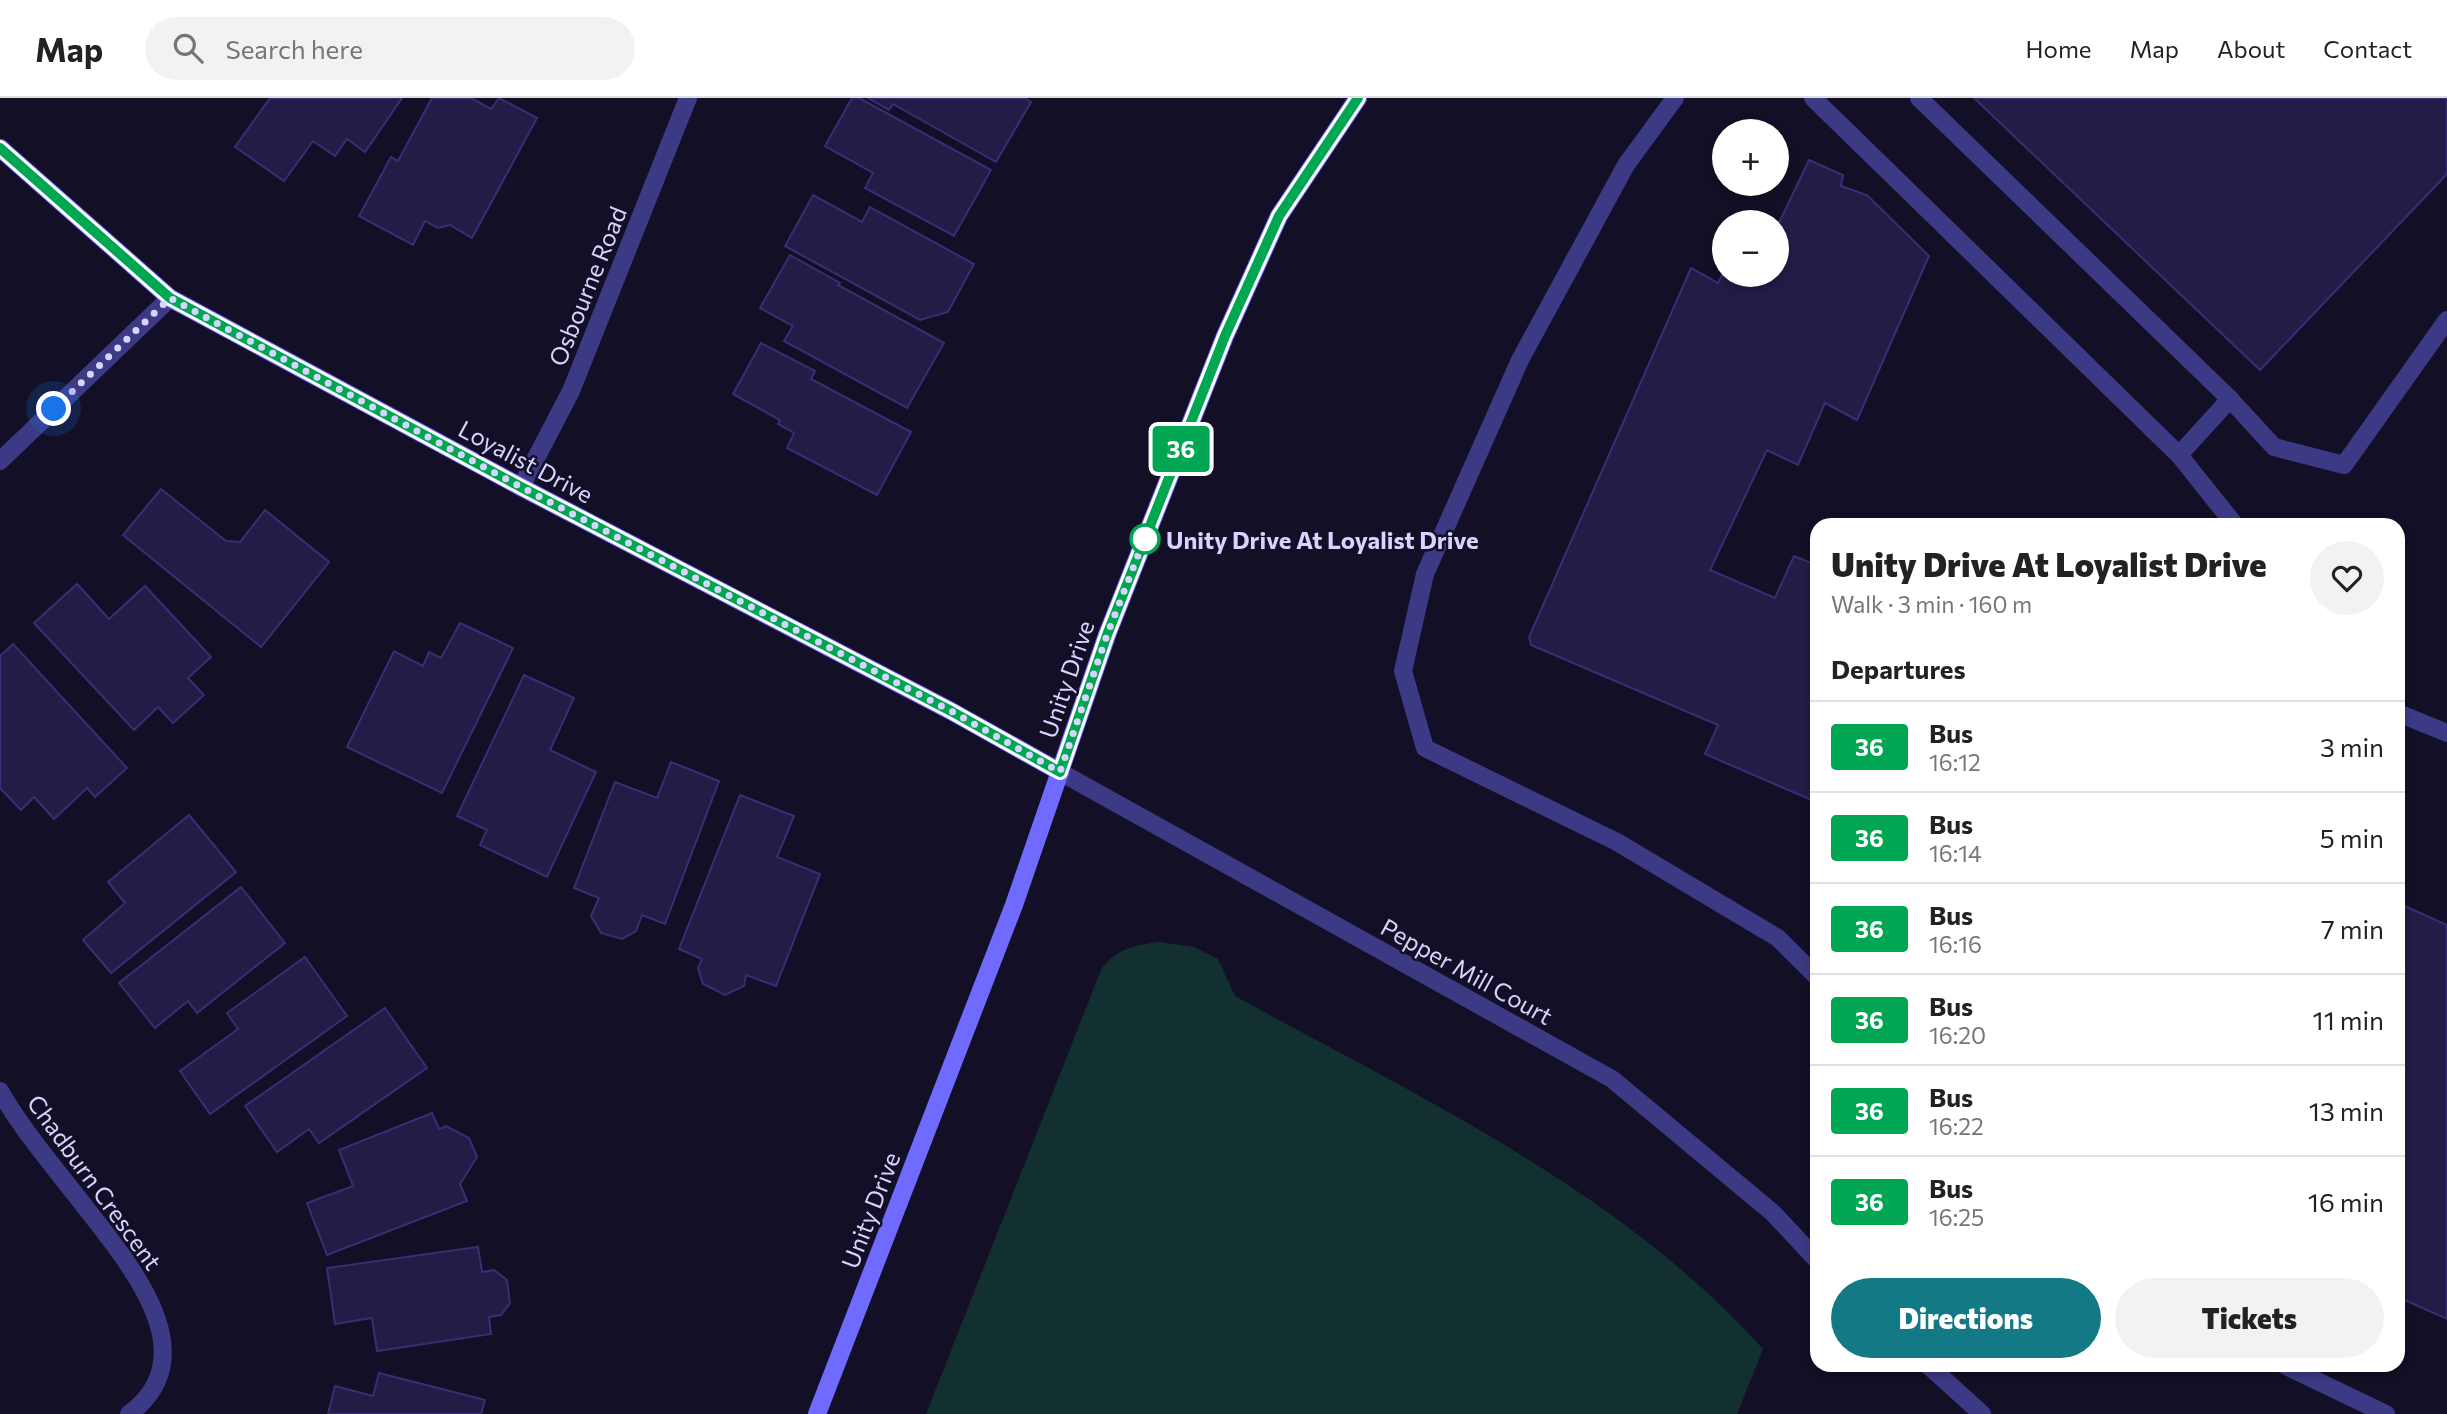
<!DOCTYPE html>
<html lang="en">
<head>
<meta charset="utf-8">
<style>
	body { margin:0; font-family:Commissioner,sans-serif; background:#f2f2f2; color:#222; height:100vh; display:flex; flex-direction:column; font-size:26px; white-space:nowrap }
	* { box-sizing:border-box; margin:0 }
	p { font-size:23px; color:#767676 }
	.icon { flex:none; width:38px; height:38px; fill:none; stroke:currentColor; stroke-width:2; stroke-linecap:round; stroke-linejoin:round }
	.map { position:relative; flex:1; overflow:hidden }
	.panel { position:absolute; left:1810px; top:420px; width:595px; height:854px; display:flex; flex-direction:column; background:#fff; border-radius:21px; box-shadow:0 4px 10px #0003 }
	.panel>* { flex:none }
	.badge { padding:0 14px; border-radius:5px; font-size:24px; line-height:46px }
	.buttons { position:absolute; left:1712px; top:21px; display:grid; gap:14px }
	.buttons a { display:grid; place-items:center; width:77px; height:77px; border-radius:50%; background:#fff; box-shadow:0 4px 10px #0003; font-size:35px }
	.you { position:absolute; width:35px; height:35px; margin:-18px; border:5px solid #fff; border-radius:50%; background:#1a73e8; box-shadow:0 0 0 10px #1a73e833 }
	.map>.badge { position:absolute; translate:-50% -50%; box-shadow:0 0 0 4px #fff }
	h2 { padding:0 21px; font-size:26px; line-height:63px }
	.round { display:grid; place-items:center; flex:none; width:74px; height:74px; border-radius:37px; background:#f2f2f2 }
	.summary { display:flex; align-items:center; justify-content:space-between; height:119px; padding:0 21px }
	h1 { font-size:33px; font-weight:800; line-height:52px }
	.button { display:flex; gap:14px; margin-top:auto; padding:14px 21px }
	.button a { flex:1; height:80px; border-radius:42px; background:#137a85; color:#fff; font-size:28px; font-weight:800; line-height:80px; text-align:center }
	.button a+a { background:#f2f2f2; color:#222 }
	ul { padding:0; list-style:none }
	li { display:flex; align-items:center; gap:21px; height:91px; padding:0 21px; border-top:2px solid #e0e0e0 }
	li div { flex:1 }
	li b { display:block; font-size:26px }
	li em { font-style:normal }
	li .badge { min-width:77px; font-weight:700; text-align:center }
	header { display:flex; align-items:center; gap:42px; box-sizing:border-box; height:98px; padding:0 35px; background:#fff; border-bottom:2px solid #e0e0e0 }
	header strong { font-size:33px }
	nav { display:flex; gap:38px; margin-inline-start:auto; font-size:24px }
	.search { width:490px; height:63px; background:#f2f2f2; display:flex; align-items:center; gap:18px; box-sizing:border-box; padding:0 24px; border-radius:38px; color:#767676; font-size:26px }
	.map>svg:first-child { display:block }
</style>
</head>
<body>
<header>
<strong>Map</strong>
<div class="search"><svg class="icon" aria-label="search" viewBox="0 0 24 24"><circle cx="10" cy="10" r="6"/><path d="M15 15l6 6"/></svg>Search here</div>
<nav><a>Home</a><a>Map</a><a>About</a><a>Contact</a></nav>
</header>
<div class="map">
<svg width="2447" height="1316" viewBox="0 0 2447 1316">
	<rect width="100%" height="100%" fill="#130f26"/>
	<path fill="#12302f" d="M1159,844L1194,849L1218,861L1235,898C1420,1000 1619,1091 1763,1251L1737,1316H926L1101,872C1114,851 1136,847 1159,844Z"/>
	<g fill="#241b47" stroke="#3b2d73" stroke-width="2">
		<polygon points="270,0 402,0 365,54 347,41 335,58 313,43 284,83 235,49"/>
		<polygon points="432,0 471,0 491,11 499,0 537,20 472,140 450,127 438,130 425,123 413,147 359,118 391,59 398,63"/>
		<polygon points="852,0 859,0 991,72 954,138 865,90 873,75 825,48"/>
		<polygon points="868,0 1024,0 1031,4 996,64 893,6 889,12"/>
		<polygon points="1974,0 2447,0 2447,76 2260,272"/>
		<polygon points="1809,62 1843,77 1841,88 1867,97 1929,158 1857,322 1825,305 1798,367 1767,352 1710,472 1775,500 1794,458 1816,467 1816,704 1705,656 1718,627 1531,547 1529,539 1691,170 1718,185 1724,173 1724,177 1776,177 1776,131"/>
		<polygon points="813,97 862,124 870,109 974,166 948,214 920,222 785,148"/>
		<polygon points="790,157 840,185 838,187 944,245 907,310 784,243 793,228 760,210"/>
		<polygon points="761,245 815,273 811,281 911,334 877,397 787,350 794,335 778,326 780,322 733,296"/>
		<polygon points="161,391 226,443 240,444 265,412 329,464 261,549 123,437"/>
		<polygon points="77,486 109,521 145,488 211,559 188,580 204,597 173,625 158,609 134,632 34,525"/>
		<polygon points="460,525 513,550 442,695 347,649 394,553 423,568 429,554 441,560"/>
		<polygon points="13,546 127,670 95,699 87,690 54,721 34,699 21,712 0,690 0,558"/>
		<polygon points="524,577 574,600 550,652 596,674 547,779 480,747 487,732 457,718"/>
		<polygon points="671,664 719,683 665,826 642,817 636,833 622,841 601,835 591,818 599,800 574,790 615,684 657,700"/>
		<polygon points="740,697 794,718 777,759 820,776 776,888 746,877 744,888 725,897 703,886 698,870 702,861 679,851"/>
		<polygon points="189,717 236,774 111,875 83,842 125,805 108,784"/>
		<polygon points="241,789 285,845 197,915 188,903 155,930 119,885"/>
		<polygon points="2398,805 2447,827 2447,1221 2398,1199"/>
		<polygon points="305,859 347,918 210,1016 180,973 238,931 227,915"/>
		<polygon points="385,910 427,970 319,1045 309,1031 277,1054 245,1008"/>
		<polygon points="432,1015 439,1031 446,1028 469,1040 477,1059 460,1086 467,1103 327,1157 307,1105 353,1088 339,1052"/>
		<polygon points="478,1149 482,1174 494,1172 507,1182 510,1205 501,1217 489,1219 491,1236 377,1253 372,1220 335,1226 327,1170"/>
		<polygon points="379,1275 485,1302 481,1316 328,1316 335,1288 373,1298"/>
	</g>
	<g fill="none" stroke-linecap="round" stroke-linejoin="round">
		<g stroke="#3d3a85" stroke-width="18">
			<polyline points="1675,0 1626,67 1520,262 1425,476 1403,573 1425,650 1617,744 1778,840 1816,878"/>
			<polyline points="1813,0 2179,357 2230,301"/>
			<polyline points="1919,0 2230,301 2274,349 2344,367 2447,222"/>
			<polyline points="2179,357 2235,427"/>
			<polyline points="2398,615 2447,635"/>
			<polyline points="2284,1267 2386,1316"/>
		</g>
		<g stroke="#3d3a85" stroke-width="18">
			<polyline points="0,363 170,200"/>
			<polyline points="521,389 571,293 688,0"/>
			<polyline points="1060,674 1612,981 1773,1115 1816,1161"/>
			<path d="M0,993C23,1033 54,1069 82,1105C123,1159 211,1255 129,1316"/>
			<polyline points="1928,1267 1982,1316"/>
		</g>
		<g stroke="#6f6bff" stroke-width="18">
			<polyline points="0,50 170,200 521,389 951,613 1060,674"/>
			<polyline points="817,1316 1014,807 1107,537 1225,238 1279,118 1358,0"/>
		</g>
	</g>
	<g fill="none" stroke-linecap="round" stroke-linejoin="round">
		<defs>
			<polyline id="line" points="0,50 170,200 521,389 951,613 1060,674 1107,537 1225,238 1279,118 1358,0"/>
		</defs>
		<use href="#line" stroke="#fff" stroke-width="16"/>
		<use href="#line" stroke="#00a651" stroke-width="10"/>
		<polyline stroke="#d9d4ff" stroke-width="7" stroke-dasharray="0 12.6" points="54,311 170,200 521,389 951,613 1060,674 1107,537 1146,437 1145,441"/>
	</g>
	<circle fill="#fff" stroke="#00a651" stroke-width="3.5" cx="1145" cy="441" r="14"/>
	<g text-anchor="middle" dominant-baseline="central" stroke-width="5" stroke-linejoin="round" paint-order="stroke">
		<g font-size="24" fill="#d9d4ff" stroke="#130f26">
			<text transform="translate(587 188) rotate(-68)">Osbourne Road</text>
			<text transform="translate(526 363) rotate(28)">Loyalist Drive</text>
			<text transform="translate(1066 581) rotate(-71)">Unity Drive</text>
			<text transform="translate(1467 873) rotate(29)">Pepper Mill Court</text>
			<text transform="translate(95 1084) rotate(54)">Chadburn Crescent</text>
			<text transform="translate(870 1112) rotate(-69)">Unity Drive</text>
		</g>
		<g font-size="24" font-weight="bold" fill="#d9d4ff" stroke="#130f26" text-anchor="start">
			<text x="1166" y="441">Unity Drive At Loyalist Drive</text>
		</g>
	</g>
</svg>
<div class="buttons">
<a>+</a>
<a>−</a>
</div>
<div class="you" style="left:54px;top:311px"></div>
<b class="badge" style="left:1181px;top:351px;background:#00a651;color:#fff">36</b>
<section class="panel">
<div class="summary"><div><h1>Unity Drive At Loyalist Drive</h1><p>Walk · 3 min · 160 m</p></div><a class="round"><svg class="icon" aria-label="heart" viewBox="0 0 24 24"><path d="M12 20l-8-8c-3-5 5-10 8-4 3-6 11-1 8 4z"/></svg></a></div>
<h2>Departures</h2>
<ul>
<li><span class="badge" style="background:#00a651;color:#fff">36</span><div><b>Bus</b><p>16:12</p></div><em>3 min</em></li>
<li><span class="badge" style="background:#00a651;color:#fff">36</span><div><b>Bus</b><p>16:14</p></div><em>5 min</em></li>
<li><span class="badge" style="background:#00a651;color:#fff">36</span><div><b>Bus</b><p>16:16</p></div><em>7 min</em></li>
<li><span class="badge" style="background:#00a651;color:#fff">36</span><div><b>Bus</b><p>16:20</p></div><em>11 min</em></li>
<li><span class="badge" style="background:#00a651;color:#fff">36</span><div><b>Bus</b><p>16:22</p></div><em>13 min</em></li>
<li><span class="badge" style="background:#00a651;color:#fff">36</span><div><b>Bus</b><p>16:25</p></div><em>16 min</em></li>
</ul>
<div class="button"><a>Directions</a><a>Tickets</a></div>
</section>
</div>
</body>
</html>
